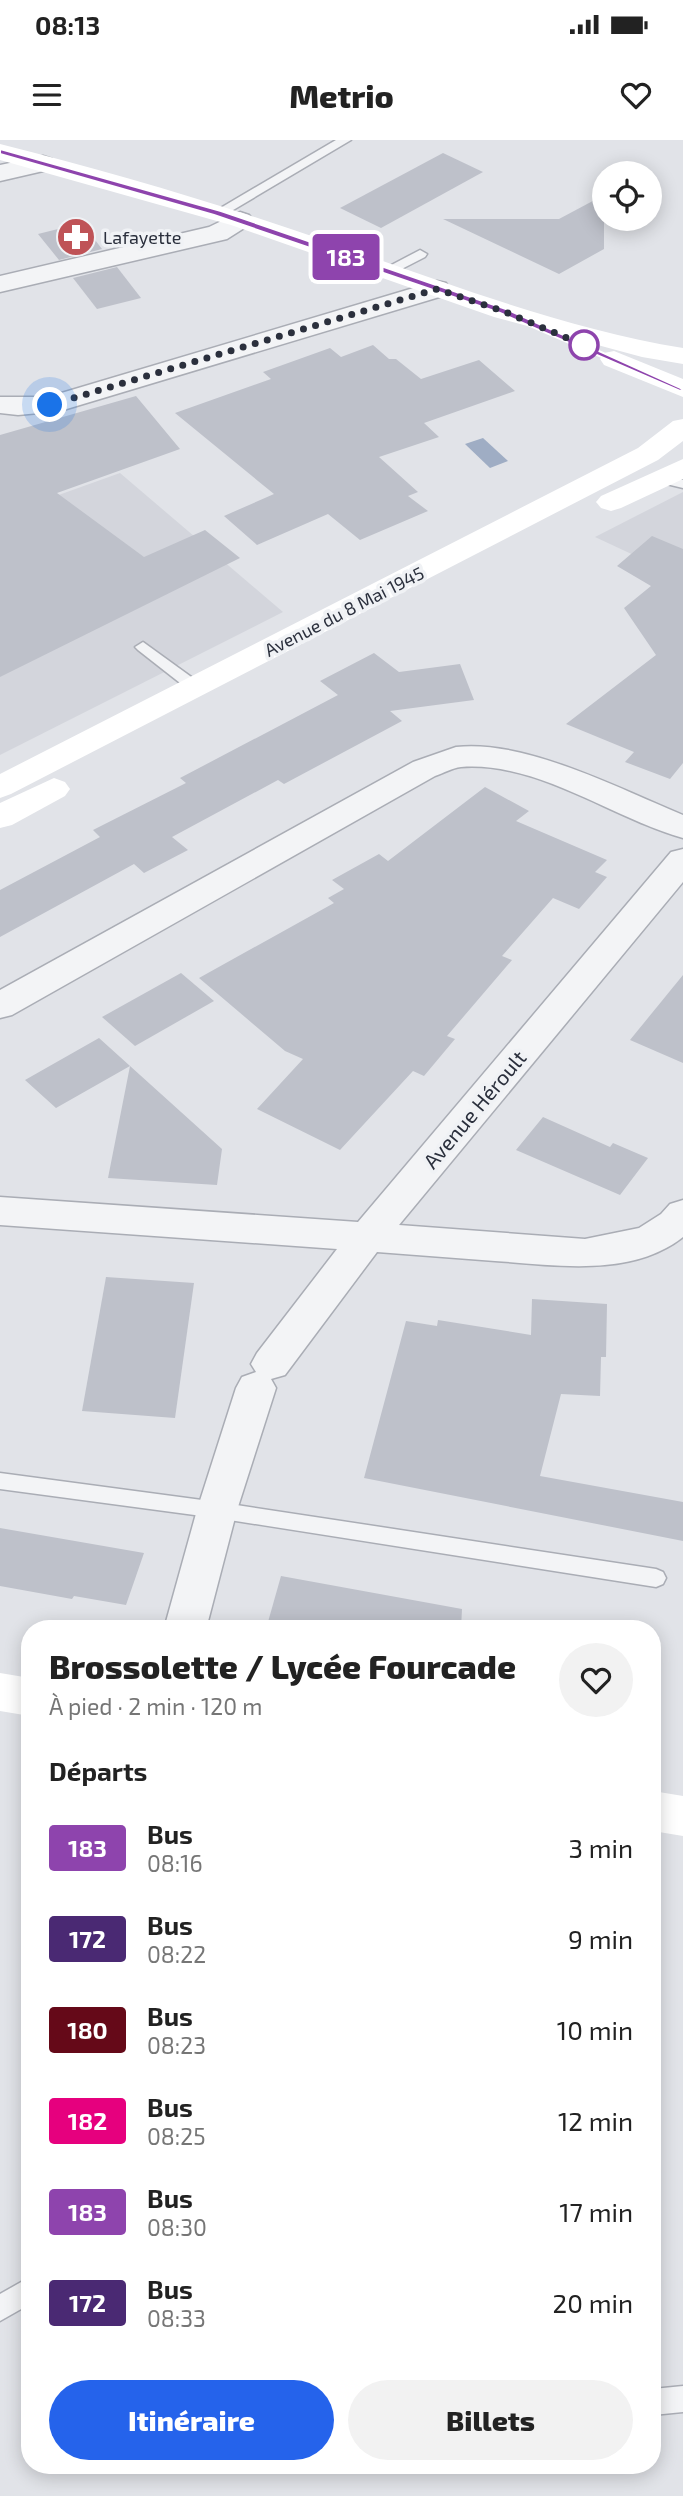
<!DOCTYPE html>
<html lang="fr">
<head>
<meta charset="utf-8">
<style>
	body { margin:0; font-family:"Exo 2",sans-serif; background:#f2f2f2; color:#222; height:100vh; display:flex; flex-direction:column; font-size:26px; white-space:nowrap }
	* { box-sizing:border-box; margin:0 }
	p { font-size:23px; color:#767676 }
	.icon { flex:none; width:38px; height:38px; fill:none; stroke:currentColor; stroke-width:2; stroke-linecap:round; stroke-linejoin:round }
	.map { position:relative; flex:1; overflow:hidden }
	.sheet { position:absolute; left:21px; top:1480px; width:640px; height:854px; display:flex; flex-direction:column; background:#fff; border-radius:28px; box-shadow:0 4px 18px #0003 }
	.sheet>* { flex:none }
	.badge { padding:0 14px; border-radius:5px; font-size:24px; line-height:46px }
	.controls { position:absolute; left:592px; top:21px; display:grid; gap:14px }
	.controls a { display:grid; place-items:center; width:70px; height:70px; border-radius:50%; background:#fff; box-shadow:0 4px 18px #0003; font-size:35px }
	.you { position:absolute; width:35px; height:35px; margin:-18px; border:5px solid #fff; border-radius:50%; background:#1a73e8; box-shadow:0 0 0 10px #1a73e833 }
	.map>.badge { position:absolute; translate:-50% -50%; box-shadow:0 0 0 4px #fff }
	h2 { padding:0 28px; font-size:26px; line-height:63px }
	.round { display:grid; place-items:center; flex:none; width:74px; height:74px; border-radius:37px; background:#f2f2f2 }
	.summary { display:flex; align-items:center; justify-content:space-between; height:119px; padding:0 28px }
	h1 { font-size:33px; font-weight:800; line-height:52px }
	.button { display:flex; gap:14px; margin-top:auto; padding:14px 28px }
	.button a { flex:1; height:80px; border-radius:42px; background:#2563eb; color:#fff; font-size:28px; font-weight:800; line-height:80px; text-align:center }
	.button a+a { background:#f2f2f2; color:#222 }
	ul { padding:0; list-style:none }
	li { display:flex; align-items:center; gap:21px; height:91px; padding:0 28px }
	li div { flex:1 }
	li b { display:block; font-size:26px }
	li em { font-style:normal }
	li .badge { min-width:77px; font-weight:700; text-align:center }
	.status { display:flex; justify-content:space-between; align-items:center; height:49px; padding:0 35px; background:#fff; direction:ltr }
	.status svg { height:19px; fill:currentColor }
	header { display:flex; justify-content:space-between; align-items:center; height:91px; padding:0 28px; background:#fff; font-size:32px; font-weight:800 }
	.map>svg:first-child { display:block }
</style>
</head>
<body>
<div class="status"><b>08:13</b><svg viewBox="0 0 49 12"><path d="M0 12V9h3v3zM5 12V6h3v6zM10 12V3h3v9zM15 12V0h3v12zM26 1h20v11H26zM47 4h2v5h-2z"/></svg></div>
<header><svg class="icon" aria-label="menu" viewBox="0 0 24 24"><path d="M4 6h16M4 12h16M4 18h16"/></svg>Metrio<svg class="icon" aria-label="heart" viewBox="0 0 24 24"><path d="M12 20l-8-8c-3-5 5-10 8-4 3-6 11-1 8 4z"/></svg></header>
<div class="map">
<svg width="683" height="2356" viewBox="0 0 683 2356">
	<rect width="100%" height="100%" fill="#e1e3e8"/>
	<g fill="#d3d5dc">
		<polygon points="120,333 283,472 0,615 0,376"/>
		<polygon points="683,352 683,438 595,397"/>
	</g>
	<polygon fill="#9fadc4" points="483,298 508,321 490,328 465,304"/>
	<g fill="#bec1ca">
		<polygon points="443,13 483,32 381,88 340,68"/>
		<polygon points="604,55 604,109 559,134 443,79 559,79"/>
		<polygon points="82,83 102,109 59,120 38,94"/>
		<polygon points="117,127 141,158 97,169 73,138"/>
		<polygon points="373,205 389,219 396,219 421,239 479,220 515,251 424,283 439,297 379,317 418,352 408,356 428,371 360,400 328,374 257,405 224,376 274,354 175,273 271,239 263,232 330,208 341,217"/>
		<polygon points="136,256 180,309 57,353 144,417 205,390 240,418 0,537 0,295"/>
		<polygon points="652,396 683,409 683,623 670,639 625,622 634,612 566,584 656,515 624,468 651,446 617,426"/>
		<polygon points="374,513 399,532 460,524 474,560 390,571 402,581 284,644 278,640 172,697 188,710 144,733 134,724 0,797 0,750 100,697 93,690 186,643 180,638 338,555 320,541"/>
		<polygon points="485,647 529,671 516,681 607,720 595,732 607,737 579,769 553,758 502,816 512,820 447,896 455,899 424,936 413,931 340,1010 257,969 303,919 285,911 199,838 334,763 328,758 344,749 332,740 379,714 388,721"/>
		<polygon points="181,833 214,861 135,906 102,877"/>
		<polygon points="683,835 683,923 630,900"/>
		<polygon points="99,898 222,1009 217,1045 108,1038 130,926 56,968 25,940"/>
		<polygon points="543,977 610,1007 613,1003 648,1018 620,1055 516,1010"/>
		<polygon points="106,1137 194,1143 175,1278 82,1271"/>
		<polygon points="532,1159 607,1164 606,1217 601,1217 600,1256 561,1254 540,1336 683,1362 683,1401 364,1338 406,1181 437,1186 438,1180 531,1195"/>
		<polygon points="0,1388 144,1413 126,1465 74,1456 72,1459 0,1446"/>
		<polygon points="281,1436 462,1469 461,1489 266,1489"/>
	</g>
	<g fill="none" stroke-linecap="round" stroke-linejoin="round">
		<defs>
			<g id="lane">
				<polygon points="336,0 351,0 223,76 218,77 212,73"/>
				<polygon points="420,110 427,114 425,117 392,134 382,134 380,131"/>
				<polygon points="659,334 683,340 683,348 654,341 652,338 654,335"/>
				<polygon points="143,502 201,544 203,547 201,550 189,550 138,510 135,507"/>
				<polygon points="0,1333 217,1362 656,1429 663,1432 666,1438 663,1444 656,1447 217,1378 0,1349"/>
				<polygon points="30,2137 30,2164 0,2181 0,2154"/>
				<polygon points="683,2246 683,2272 653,2275 653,2249"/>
			</g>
			<g id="street">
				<polygon points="43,16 52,19 56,24 52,29 0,41 0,25"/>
				<polygon points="240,72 249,75 253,80 249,85 227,99 0,152 0,136 209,87"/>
				<polygon points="437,141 446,143 450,149 446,155 60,271 18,275 0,273 0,257 48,257"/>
				<path d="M456,607C524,599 620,649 683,675V698C612,678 537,621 461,627C452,628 444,633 435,636L12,875L0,878V850L413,622Z"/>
				<path d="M683,709V742L399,1085L585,1099L639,1088L661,1074L670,1064L683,1060V1097C631,1138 556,1125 495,1121C456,1118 416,1115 377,1112L285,1235L271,1239L276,1248L237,1370L206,1489H164L197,1370L236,1248L242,1237L256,1232L251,1224L257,1213L337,1109L0,1085V1057L358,1082L671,712Z"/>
			</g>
		</defs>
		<use href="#lane" stroke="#aaadb5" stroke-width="3"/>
		<use href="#street" stroke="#aaadb5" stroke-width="3"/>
		<use href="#lane" fill="#f3f4f6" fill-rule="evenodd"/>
		<use href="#street" fill="#f3f4f6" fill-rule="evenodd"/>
		<g fill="#fff" fill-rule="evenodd">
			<path d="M0,4C112,32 223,65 332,103C446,143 563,188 683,208V224L642,217L494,177L231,85L0,20Z"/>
			<polygon points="614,211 683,239 683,257 604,225 600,219 604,213"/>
			<polygon points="683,279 683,301 658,320 11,654 0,658 0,634 638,308 673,281"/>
			<polygon points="683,319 683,339 621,368 611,371 601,368 596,362 601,356"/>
			<polygon points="54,638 65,642 70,649 65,656 12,685 0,688 0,663"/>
			<polygon points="0,1533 30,1538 30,1576 0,1571"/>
			<polygon points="653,1651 683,1656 683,1696 653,1691"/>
		</g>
	</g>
	<polygon fill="#8e44ad" stroke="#fff" stroke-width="2" points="0,9 221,71 506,169 683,249 680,251 500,173 360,125 214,75 0,14"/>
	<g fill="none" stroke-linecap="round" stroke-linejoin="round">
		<polyline stroke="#2b303d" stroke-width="7" stroke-dasharray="0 12.6" points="50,265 437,149 503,171 584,205"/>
	</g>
	<defs>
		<symbol id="pharmacy-disc" viewBox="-11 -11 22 22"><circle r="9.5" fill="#bf5357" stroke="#f0f2f5"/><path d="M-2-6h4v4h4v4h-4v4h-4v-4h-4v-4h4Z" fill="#fff"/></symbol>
	</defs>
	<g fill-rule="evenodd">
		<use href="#pharmacy-disc" x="54" y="75" width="44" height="44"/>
	</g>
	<circle fill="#fff" stroke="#8e44ad" stroke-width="3.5" cx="584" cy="205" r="14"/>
	<g text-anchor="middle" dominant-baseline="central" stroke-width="7" stroke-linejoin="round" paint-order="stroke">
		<g font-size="18" fill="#2b303d" stroke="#f0f2f5" text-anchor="start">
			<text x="103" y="97">Lafayette</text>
		</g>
		<g font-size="18" fill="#2b303d" stroke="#f0f2f5">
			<text transform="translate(344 471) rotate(-27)">Avenue du 8 Mai 1945</text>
		</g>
		<g font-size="21" fill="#2b303d" stroke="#f0f2f5">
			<text transform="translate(474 969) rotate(-50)">Avenue Héroult</text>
		</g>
	</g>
</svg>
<div class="controls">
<a><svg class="icon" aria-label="locate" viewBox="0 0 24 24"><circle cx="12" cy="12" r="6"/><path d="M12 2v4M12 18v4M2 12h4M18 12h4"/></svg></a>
</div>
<div class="you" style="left:50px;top:265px"></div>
<b class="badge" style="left:346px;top:117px;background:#8e44ad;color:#fff">183</b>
<section class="sheet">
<div class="summary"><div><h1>Brossolette / Lycée Fourcade</h1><p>À pied · 2 min · 120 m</p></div><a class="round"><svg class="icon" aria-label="heart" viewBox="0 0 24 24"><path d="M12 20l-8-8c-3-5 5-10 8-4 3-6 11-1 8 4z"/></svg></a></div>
<h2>Départs</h2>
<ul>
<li><span class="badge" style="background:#8e44ad;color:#fff">183</span><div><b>Bus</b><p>08:16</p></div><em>3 min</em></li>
<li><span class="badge" style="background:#4a2973;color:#fff">172</span><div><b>Bus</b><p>08:22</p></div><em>9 min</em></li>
<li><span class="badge" style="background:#650918;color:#fff">180</span><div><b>Bus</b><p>08:23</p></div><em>10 min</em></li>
<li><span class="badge" style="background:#e6007e;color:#fff">182</span><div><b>Bus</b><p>08:25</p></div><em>12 min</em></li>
<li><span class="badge" style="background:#8e44ad;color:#fff">183</span><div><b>Bus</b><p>08:30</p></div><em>17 min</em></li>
<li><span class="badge" style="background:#4a2973;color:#fff">172</span><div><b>Bus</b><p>08:33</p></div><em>20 min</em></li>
</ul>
<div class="button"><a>Itinéraire</a><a>Billets</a></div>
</section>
</div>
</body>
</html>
